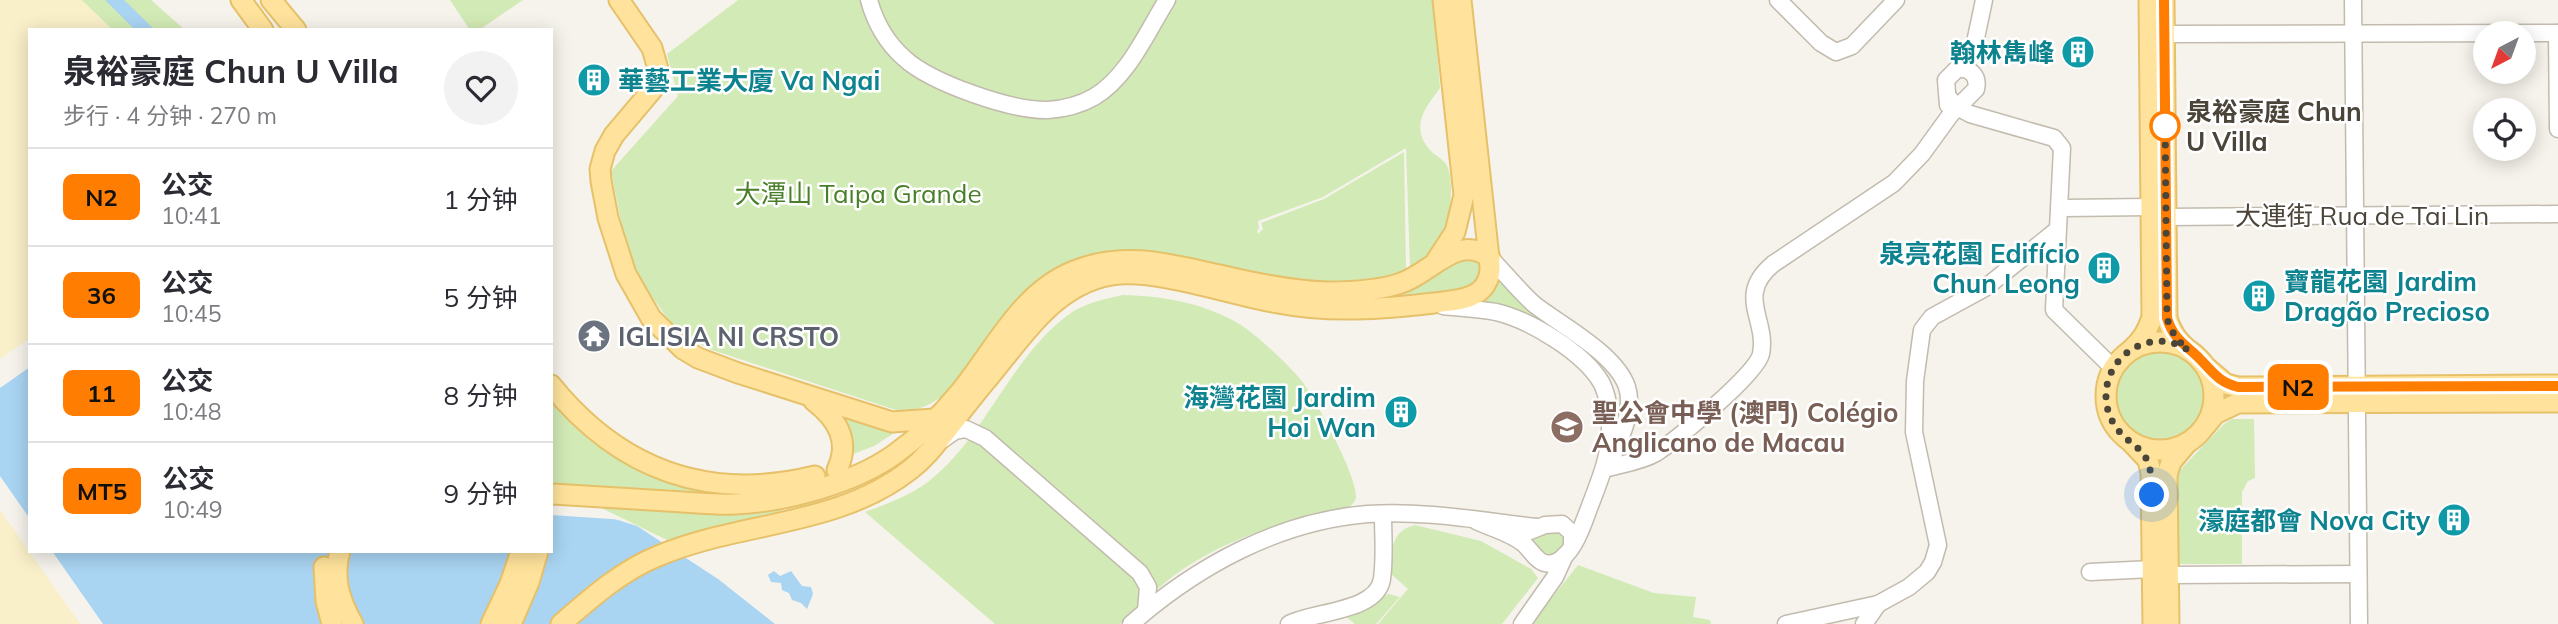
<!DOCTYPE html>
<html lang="zh">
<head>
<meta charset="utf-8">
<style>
	body { margin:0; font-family:Mulish,"Noto Sans SC",sans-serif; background:#f2f2f3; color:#2b2b33; height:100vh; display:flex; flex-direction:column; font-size:26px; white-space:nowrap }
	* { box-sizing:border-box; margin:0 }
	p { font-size:23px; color:#7c7c81 }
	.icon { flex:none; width:38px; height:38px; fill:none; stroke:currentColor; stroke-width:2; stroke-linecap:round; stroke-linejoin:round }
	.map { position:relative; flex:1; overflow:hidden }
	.details { position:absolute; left:28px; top:28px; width:525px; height:525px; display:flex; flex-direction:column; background:#fff; border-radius:0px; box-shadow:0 4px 18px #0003 }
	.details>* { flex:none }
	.badge { padding:0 14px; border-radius:10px; font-size:24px; line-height:46px }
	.needle { width:46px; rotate:221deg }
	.fabs { position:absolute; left:2473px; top:21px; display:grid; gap:14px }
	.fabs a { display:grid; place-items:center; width:63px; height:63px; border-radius:50%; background:#fff; box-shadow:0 4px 18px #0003; font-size:35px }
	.you { position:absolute; width:35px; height:35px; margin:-18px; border:5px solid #fff; border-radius:50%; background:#1a73e8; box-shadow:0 0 0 10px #1a73e833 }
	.map>.badge { position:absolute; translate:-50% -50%; box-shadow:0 0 0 4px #fff }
	.round { display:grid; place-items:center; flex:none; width:74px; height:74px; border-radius:37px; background:#f2f2f3 }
	.head { display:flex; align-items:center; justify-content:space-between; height:119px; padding:0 35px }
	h1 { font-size:33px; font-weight:700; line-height:52px }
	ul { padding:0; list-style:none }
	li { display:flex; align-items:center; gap:21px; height:98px; padding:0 35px; border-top:2px solid #e1e1e2 }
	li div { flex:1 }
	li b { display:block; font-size:26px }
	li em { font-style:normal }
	li .badge { min-width:77px; font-weight:700; text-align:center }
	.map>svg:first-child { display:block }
</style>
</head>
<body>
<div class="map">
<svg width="2558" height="624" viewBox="0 0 2558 624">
	<rect width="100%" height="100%" fill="#f6f3ec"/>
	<g fill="#d2eab5">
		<polygon points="61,0 151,0 185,30 92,30"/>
		<polygon points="450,0 523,0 479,30 470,30"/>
		<path d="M738,0H1433L1440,88C1426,107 1409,126 1430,150C1434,155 1442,158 1446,164C1450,170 1450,179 1451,185C1452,219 1440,252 1410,268L1406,148L1323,197L1258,221L1259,228L1257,231L1258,234L1263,229L1261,223L1324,199L1404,152L1406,269L1391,276L1370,280L1306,284L1111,253L1058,268L1027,292L947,393C928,406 919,412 896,410L709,349L684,336L665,315L642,283L625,242L611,171L678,96L667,54Z"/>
		<path d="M1470,257L1477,260L1483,270C1482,286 1471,292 1456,295C1400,300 1343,307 1286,299C1217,290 1140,251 1072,282C1038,299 993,364 968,395L965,393C982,371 999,350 1016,329C1027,315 1038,299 1052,288C1075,270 1107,265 1135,266C1204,278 1288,303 1357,297C1378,295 1406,291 1424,281C1441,271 1450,260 1470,257Z"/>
		<polygon points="1499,277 1522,304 1562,332 1559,337 1516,314 1480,301 1494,290"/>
		<path d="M1123,295C1164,296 1205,303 1241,325C1258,336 1292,368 1304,384C1317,403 1356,474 1356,496C1356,502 1351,505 1347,509C1284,521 1225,538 1172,577C1154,591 1137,608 1120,624H995L865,512C887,504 909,496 928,482C986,437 1009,359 1068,315C1084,303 1104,299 1123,295Z"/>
		<circle cx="2160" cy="396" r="46"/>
		<polygon points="551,403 608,451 777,490 784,518 667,540 552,484"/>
		<polygon points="841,416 899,430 874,446 848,456"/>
		<polygon points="2232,419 2254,419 2255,478 2248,481 2242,492 2242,564 2174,564 2174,481 2181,469 2224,424"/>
		<path d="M1415,525L1481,541L1531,569L1538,578L1502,624H1378L1408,589L1390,573C1391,552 1391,530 1415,525Z"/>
		<path d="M1561,531L1567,538C1562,550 1558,556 1544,557L1531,542L1539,532Z"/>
		<polygon points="1578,565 1654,593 1696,597 1693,617 1710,620 1711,624 1531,624"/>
		<polygon points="1389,594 1400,597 1376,624 1355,624 1344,615"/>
	</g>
	<g fill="#f9efc9">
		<polygon points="0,0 82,0 113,30 30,30 30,338 0,359"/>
		<polygon points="0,510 80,624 0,624"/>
	</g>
	<g fill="#a9d4f2">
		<polygon points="105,0 124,0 155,30 135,30"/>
		<polygon points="30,367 30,519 0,476 0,388"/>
		<polygon points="551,493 599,514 637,526 718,579 775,624 103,624 52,551 551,551"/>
		<polygon points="774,571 780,576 791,571 802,586 811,587 813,594 807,609 801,603 792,600 789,593 782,590 781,583 771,582 768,575"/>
	</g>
	<polygon fill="#f6f3ec" points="551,489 585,507 626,520 551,515"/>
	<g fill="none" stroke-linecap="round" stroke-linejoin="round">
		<defs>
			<g id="minor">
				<path d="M869,0C875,22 887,43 904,58C931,83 1012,111 1048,110C1063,109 1080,105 1094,97C1128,77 1147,32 1167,0"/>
				<polyline points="1778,0 1821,43 1836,52 1852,46 1896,0"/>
				<polyline points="2353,0 2359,624"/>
				<polyline points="2557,33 2558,129"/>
				<polyline points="2164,34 2558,33"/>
				<polyline points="1973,52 1984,0"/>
				<polyline points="1949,98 1957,107 1970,114 2054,138 2062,148 2054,310 2113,368"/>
				<polyline points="1948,105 1946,80 1964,62 1975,42"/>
				<polyline points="2063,208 2150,207"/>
				<polyline points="2166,217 2558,214"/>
				<path d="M1490,258C1505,273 1519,291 1535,305C1562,326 1616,354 1627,387C1634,408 1622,436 1613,455"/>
				<path d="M1443,306C1460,308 1479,309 1496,312C1530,320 1583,352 1601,382C1608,395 1610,414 1610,429C1610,458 1598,484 1588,511C1582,527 1572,558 1553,563C1539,567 1532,551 1524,544C1511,533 1491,528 1476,521"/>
				<polyline points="942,440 955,431 966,429 985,438 1140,573 1148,587 1146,611"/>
				<path d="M1604,469C1621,464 1641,462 1656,453C1676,440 1757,374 1761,354C1768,319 1735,296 1773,264L1894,183L1922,154L1951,114L1976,89C1979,76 1970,67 1957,69"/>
				<polyline points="1530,531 1545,525 1562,524 1572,533 1572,545"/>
				<polyline points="2090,572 2152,569"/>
				<polyline points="2168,575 2358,574"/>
				<path d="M1131,624C1197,566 1279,521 1368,514C1424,510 1482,521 1537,527"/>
				<path d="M1289,624C1314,611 1377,612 1382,579C1385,558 1383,535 1383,514"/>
				<polyline points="1522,624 1555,577 1565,555"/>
				<polyline points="1786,624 1878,604"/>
				<polyline points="1864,624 1878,604 1909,587 1927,572 1933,562 1938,545 1914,432 1915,381 1922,330 1932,317 1985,288 2057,230"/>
			</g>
			<g id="major">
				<polyline points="241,0 263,30"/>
				<polyline points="271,0 296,30"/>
				<polyline points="619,0 652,48 658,69 652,90 614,135 605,151 600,169 601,181 608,218 626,274 651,318 683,349 698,358 738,373 892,422 934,419"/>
				<path d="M2164,0L2167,318C2171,332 2177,340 2188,350"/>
				<polyline points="1436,261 1455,232 1464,195 1443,0"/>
				<circle cx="2160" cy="396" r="54"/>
				<path d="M2131,350C2142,340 2147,332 2152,317L2149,0"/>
				<polyline points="2206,367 2226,384 2238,387 2558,385"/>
				<path d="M551,385C620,470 709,502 815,476"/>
				<path d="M814,401C837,419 851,441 837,470"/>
				<polyline points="2207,424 2215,414 2238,403 2558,402"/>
				<polyline points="2132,443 2148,460 2151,473 2153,624"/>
				<path d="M551,494C590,496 629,499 667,501C690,502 713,505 736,504C785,502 855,483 895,454C919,437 942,414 960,392C995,349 1021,292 1074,271C1125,250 1173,265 1224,276C1258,284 1293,291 1328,292C1352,292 1378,291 1401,283C1430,274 1459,232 1490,258"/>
				<path d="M340,551C332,578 340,601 353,624"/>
				<polyline points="324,567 326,601 332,624"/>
				<polyline points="491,624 510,584 521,551"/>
				<polyline points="511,624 529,582 538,551"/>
				<path d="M561,624C591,598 621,571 658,556C741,521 838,527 911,469C929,455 940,438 954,421C969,401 986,381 1001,362C1033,323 1064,279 1119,274C1165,271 1231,295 1278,303C1328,313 1384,309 1434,303C1446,301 1460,301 1471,296C1484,291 1490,280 1490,267L1461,0"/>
				<polyline points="2169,624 2167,475 2171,462 2187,443"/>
			</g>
		</defs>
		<use href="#minor" stroke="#c2bbae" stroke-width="19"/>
		<use href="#major" stroke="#e6c16a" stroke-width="23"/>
		<use href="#minor" stroke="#fff" stroke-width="16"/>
		<use href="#major" stroke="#ffe39c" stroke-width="19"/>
	</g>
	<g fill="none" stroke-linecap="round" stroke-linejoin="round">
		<defs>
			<path id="line" d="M2164,0L2167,318C2173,338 2184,344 2198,357C2212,371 2218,382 2238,387L2558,386"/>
		</defs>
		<use href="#line" stroke="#fff" stroke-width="16"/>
		<use href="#line" stroke="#ff7d00" stroke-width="10"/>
		<path stroke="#4b4439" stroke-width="7" stroke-dasharray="0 12.6" d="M2152,495C2151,484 2152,473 2148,462C2142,448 2128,442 2119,431C2093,400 2108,354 2146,343C2161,339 2176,342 2188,350C2177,340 2171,332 2167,318L2165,114V126"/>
	</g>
	<defs>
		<symbol id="building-disc" viewBox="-11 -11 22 22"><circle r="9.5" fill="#0f9aa8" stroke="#fff"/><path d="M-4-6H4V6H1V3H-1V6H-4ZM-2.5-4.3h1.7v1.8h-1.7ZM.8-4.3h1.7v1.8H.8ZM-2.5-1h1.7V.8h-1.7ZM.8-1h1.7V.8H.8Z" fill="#fff"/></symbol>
		<symbol id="temple-disc" viewBox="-11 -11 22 22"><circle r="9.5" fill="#6b7280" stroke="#fff"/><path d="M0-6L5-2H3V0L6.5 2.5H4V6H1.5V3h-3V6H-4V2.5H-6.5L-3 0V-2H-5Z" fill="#fff"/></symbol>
		<symbol id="school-disc" viewBox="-11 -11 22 22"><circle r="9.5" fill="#8d6e63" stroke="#fff"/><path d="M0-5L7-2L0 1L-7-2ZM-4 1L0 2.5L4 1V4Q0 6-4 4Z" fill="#fff"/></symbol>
	</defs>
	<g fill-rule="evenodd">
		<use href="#building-disc" x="2059" y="33" width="38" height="38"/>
		<use href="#building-disc" x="575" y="61" width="38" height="38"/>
		<use href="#building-disc" x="2085" y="249" width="38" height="38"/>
		<use href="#building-disc" x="2240" y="277" width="38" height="38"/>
		<use href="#temple-disc" x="575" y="317" width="38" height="38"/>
		<use href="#building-disc" x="1382" y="393" width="38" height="38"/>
		<use href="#school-disc" x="1548" y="408" width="38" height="38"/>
		<use href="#building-disc" x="2435" y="501" width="38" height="38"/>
	</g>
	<circle fill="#fff" stroke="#ff7d00" stroke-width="3.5" cx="2165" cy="126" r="14"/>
	<g text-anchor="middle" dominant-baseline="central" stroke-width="5" stroke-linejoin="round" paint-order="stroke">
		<g font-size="26" font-weight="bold" fill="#0d838f" stroke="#fff" text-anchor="end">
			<text x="2054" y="52">翰林雋峰</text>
			<text x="618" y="80" text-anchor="start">華藝工業大廈 Va Ngai</text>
			<text x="2080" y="253">泉亮花園 Edifício<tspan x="2080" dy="30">Chun Leong</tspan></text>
			<text x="2284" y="281" text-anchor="start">寶龍花園 Jardim<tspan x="2284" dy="30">Dragão Precioso</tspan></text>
			<text x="1376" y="397">海灣花園 Jardim<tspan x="1376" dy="30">Hoi Wan</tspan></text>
			<text x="2430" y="520">濠庭都會 Nova City</text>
		</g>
		<g font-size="26" font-weight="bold" fill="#4b4439" stroke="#fff" text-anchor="start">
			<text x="2186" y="111">泉裕豪庭 Chun<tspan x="2186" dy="30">U Villa</tspan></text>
		</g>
		<g font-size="26" fill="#4a7f2a" stroke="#fff">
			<text x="858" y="193">大潭山 Taipa Grande</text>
		</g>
		<g font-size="26" fill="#4b4439" stroke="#fff">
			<text x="2362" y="215">大連街 Rua de Tai Lin</text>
		</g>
		<g font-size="26" font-weight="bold" fill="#5b616d" stroke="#fff" text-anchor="start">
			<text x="618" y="336">IGLISIA NI CRSTO</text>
		</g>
		<g font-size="26" font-weight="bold" fill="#785e54" stroke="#fff" text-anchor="start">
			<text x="1592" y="412">聖公會中學 (澳門) Colégio<tspan x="1592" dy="30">Anglicano de Macau</tspan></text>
		</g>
	</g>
</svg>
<div class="fabs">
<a><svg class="needle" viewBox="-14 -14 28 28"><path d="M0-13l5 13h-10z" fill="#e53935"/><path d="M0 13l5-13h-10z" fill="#7c7c81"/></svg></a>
<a><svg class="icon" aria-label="locate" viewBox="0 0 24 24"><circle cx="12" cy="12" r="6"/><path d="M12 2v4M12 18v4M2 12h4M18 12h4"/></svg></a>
</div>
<div class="you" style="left:2152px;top:495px"></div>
<b class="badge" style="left:2298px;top:387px;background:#ff7d00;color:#111">N2</b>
<section class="details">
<div class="head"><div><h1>泉裕豪庭 Chun U Villa</h1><p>步行 · 4 分钟 · 270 m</p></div><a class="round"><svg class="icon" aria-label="heart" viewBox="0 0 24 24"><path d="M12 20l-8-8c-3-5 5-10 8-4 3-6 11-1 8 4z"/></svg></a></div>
<ul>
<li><span class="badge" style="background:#ff7d00;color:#111">N2</span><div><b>公交</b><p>10:41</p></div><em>1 分钟</em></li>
<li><span class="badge" style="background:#ff7d00;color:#111">36</span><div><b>公交</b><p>10:45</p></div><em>5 分钟</em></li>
<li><span class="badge" style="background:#ff7d00;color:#111">11</span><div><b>公交</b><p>10:48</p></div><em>8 分钟</em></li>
<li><span class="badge" style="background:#ff7d00;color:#111">MT5</span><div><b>公交</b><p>10:49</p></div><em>9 分钟</em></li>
</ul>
</section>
</div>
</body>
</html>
